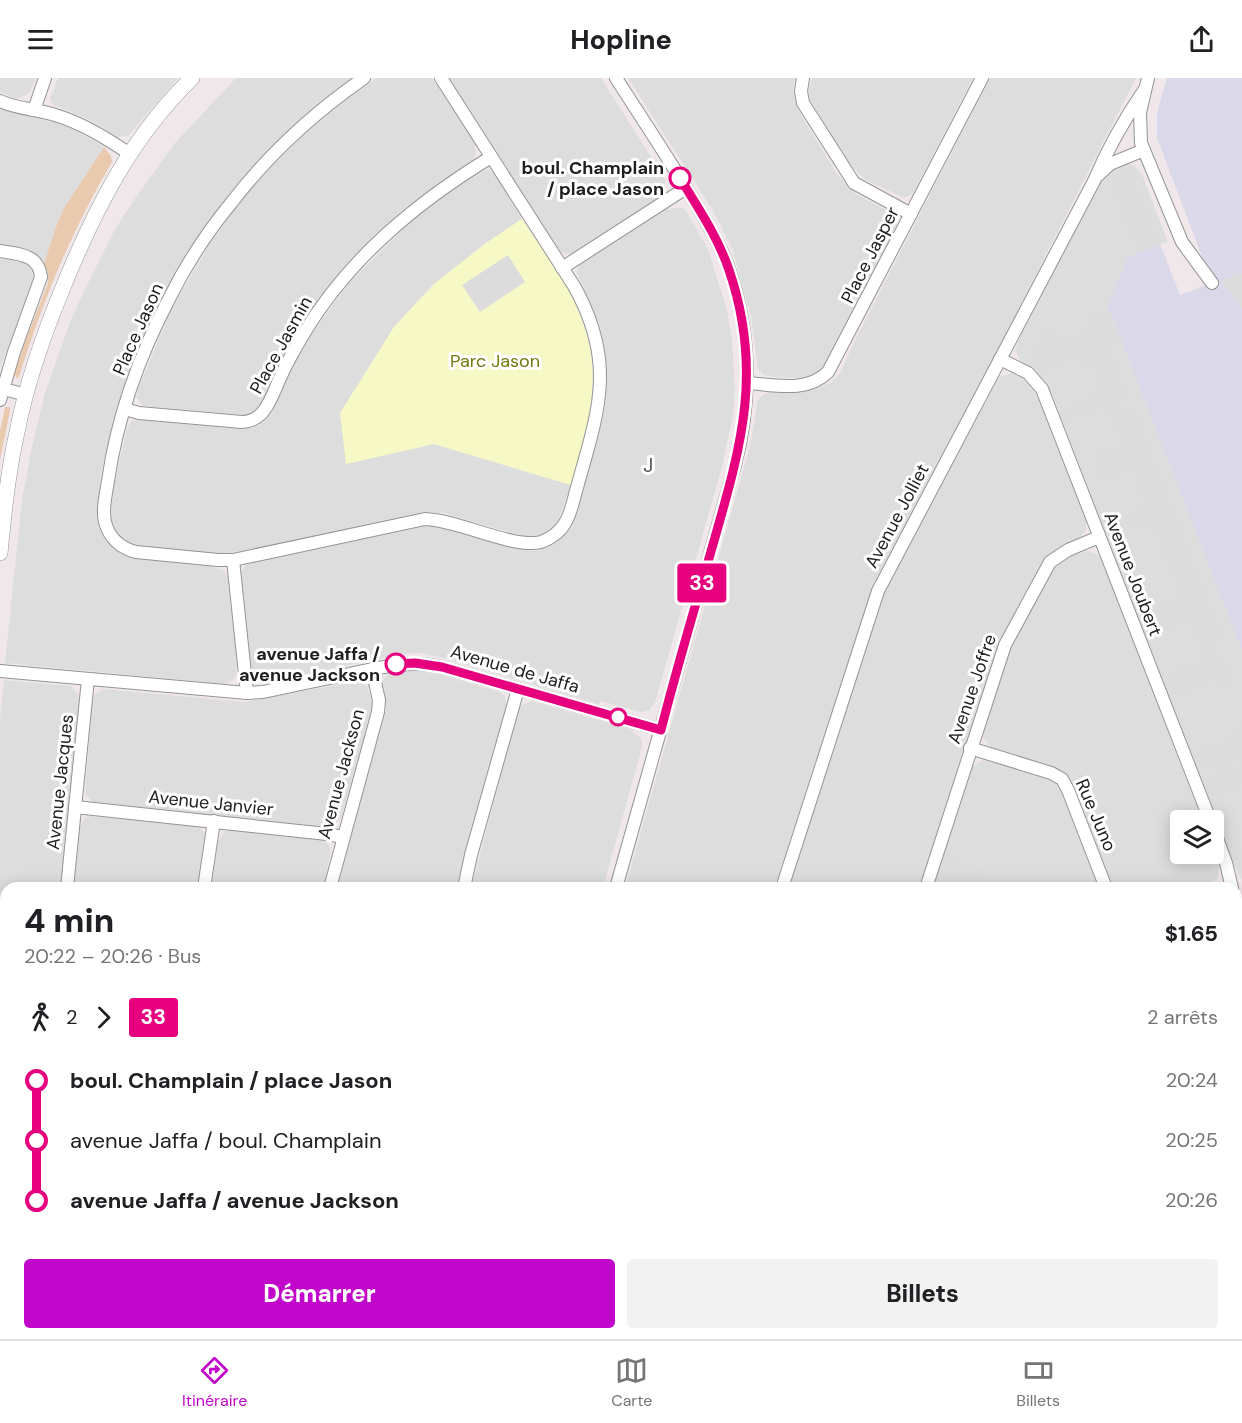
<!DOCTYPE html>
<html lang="fr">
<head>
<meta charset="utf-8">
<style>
	body { margin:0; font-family:"DM Sans",sans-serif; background:#f2f2f2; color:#202124; height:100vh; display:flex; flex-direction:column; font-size:22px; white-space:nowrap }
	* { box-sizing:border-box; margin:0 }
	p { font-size:20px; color:#757577 }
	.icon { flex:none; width:33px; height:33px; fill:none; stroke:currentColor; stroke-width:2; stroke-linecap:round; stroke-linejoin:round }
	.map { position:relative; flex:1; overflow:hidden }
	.drawer { position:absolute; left:0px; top:804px; width:1242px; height:458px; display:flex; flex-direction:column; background:#fff; border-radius:18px 18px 0 0; box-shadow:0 3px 15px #0003 }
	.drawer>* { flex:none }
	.badge { padding:0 12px; border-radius:4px; font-size:21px; line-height:39px }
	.tools { position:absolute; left:1170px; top:732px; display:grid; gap:12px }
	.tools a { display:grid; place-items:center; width:54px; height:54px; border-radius:6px; background:#fff; box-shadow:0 3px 15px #0003; font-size:30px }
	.map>.badge { position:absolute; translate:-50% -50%; box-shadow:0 0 0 3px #fff }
	.legs { display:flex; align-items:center; gap:9px; height:66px; padding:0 24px; font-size:20px }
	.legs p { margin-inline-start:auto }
	.headline { display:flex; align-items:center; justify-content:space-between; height:102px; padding:0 24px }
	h1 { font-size:33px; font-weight:800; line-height:45px }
	.cta { display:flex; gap:12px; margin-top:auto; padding:12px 24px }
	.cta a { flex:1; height:69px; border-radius:6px; background:#c205ca; color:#fff; font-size:24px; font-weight:800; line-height:69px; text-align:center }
	.cta a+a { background:#f2f2f2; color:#202124 }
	ul { padding:0 24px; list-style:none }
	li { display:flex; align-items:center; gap:21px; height:60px; font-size:22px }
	li i { display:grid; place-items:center; width:9px; height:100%; margin:0 8px; background:currentColor }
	li i::after { content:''; width:15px; height:15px; margin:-8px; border:4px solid; border-radius:50%; background:#fff }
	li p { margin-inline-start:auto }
	li:first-child i { background:linear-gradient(#0000 50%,currentColor 0) }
	li:last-child i { background:linear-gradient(currentColor 50%,#0000 0) }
	header { display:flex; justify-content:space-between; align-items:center; height:78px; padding:0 24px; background:#fff; font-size:27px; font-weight:800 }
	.menu { display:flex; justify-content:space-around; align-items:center; height:84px; border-top:2px solid #e0e0e0; background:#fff; font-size:16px; color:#757577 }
	.menu a { display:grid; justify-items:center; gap:3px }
	.menu .on { color:#c205ca }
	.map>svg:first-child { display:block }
</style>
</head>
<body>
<header><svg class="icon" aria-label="menu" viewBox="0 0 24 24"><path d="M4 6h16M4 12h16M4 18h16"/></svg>Hopline<svg class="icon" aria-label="share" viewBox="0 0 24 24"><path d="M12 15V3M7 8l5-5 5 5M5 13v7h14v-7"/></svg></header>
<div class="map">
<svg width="1242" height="1261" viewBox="0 0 1242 1261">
	<rect width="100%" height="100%" fill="#f0e7ea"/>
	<g fill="#deddde">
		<polygon points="0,0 36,0 30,14 26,17 17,21 0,14"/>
		<polygon points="58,0 178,0 128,58 118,59 93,43 53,27 50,21"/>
		<polygon points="236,0 353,0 307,35 256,86 233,112 187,175 154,237 128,301 107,369 101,396 97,438 99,450 104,460 113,470 122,477 133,480 210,488 224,493 228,499 237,584 236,598 231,603 224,606 5,585 22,421 33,364 45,315 69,247 83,215 114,153 134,122 175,65"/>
		<polygon points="377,0 432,0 475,65 476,77 473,82 405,130 375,157 349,185 311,232 293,261 260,329 254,334 247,337 143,328 137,320 138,312 169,236 209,167 231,136 257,103 310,50 338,27"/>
		<polygon points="449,0 601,0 665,101 665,110 661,116 662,119 576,174 570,176 563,175 560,173"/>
		<polygon points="628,0 795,0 793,14 798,32 839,99 856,116 895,137 897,147 826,285 819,294 812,298 803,300 773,299 764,297 758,291 751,238 732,170 712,131"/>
		<polygon points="812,0 973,0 915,112 912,116 904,120 866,102 848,85 810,21 809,10"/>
		<polygon points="990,0 1136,0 995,277 874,505 774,810 625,810 750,368 757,325 761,318 769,314 785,315 814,311 830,305 841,294 852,268"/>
		<polygon points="0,32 58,45 75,52 104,69 64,130 56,149 44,186 33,173 0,166"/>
		<polygon points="1125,85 1135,88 1142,96 1168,164 1160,166 1223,521 1242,572 1242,801 1238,797 1052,316 1042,300 1021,284 1015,272 1022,254 1097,109 1110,93"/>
		<polygon points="485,92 491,93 496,98 522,141 486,165 434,206 394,249 341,335 346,385 434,366 571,407 557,446 548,454 536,459 525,459 444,435 424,434 243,473 218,476 135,468 127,465 119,457 113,449 111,440 113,413 127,350 132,343 140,342 244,351 258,348 265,343 272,335 292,289 318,247 349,205 409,145 461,105"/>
		<polygon points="668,130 670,132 672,130 682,130 686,133 708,171 727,232 732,263 735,312 733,338 722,389 656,621 650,632 641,634 601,623 599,626 440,579 420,575 402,576 275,603 263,604 256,601 251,593 242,504 241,494 246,487 254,483 426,448 439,448 531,473 541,471 554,466 571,451 605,331 607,304 605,275 600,249 577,195 578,190 581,184"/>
		<polygon points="0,180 24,185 30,190 33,198 32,207 0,290"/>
		<polygon points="1012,295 1027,303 1038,319 1086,442 1086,452 1079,461 1063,467 1044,482 1000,562 919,810 789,810 870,555 885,512 996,304 1000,299"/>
		<polygon points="1087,473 1098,477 1103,485 1202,742 1180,742 1180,776 1214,776 1214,771 1219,786 1218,800 1203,810 1113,810 1069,700 1057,691 990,669 984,660 983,651 1007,578 1049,498 1054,490 1065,480"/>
		<polygon points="411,592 432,594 499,614 505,618 506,622 506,631 457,810 336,810 386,631 382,606 383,602 388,596"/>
		<polygon points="4,602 71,608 78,616 79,624 61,810 6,810 6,1112 0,1111 0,641"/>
		<polygon points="357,603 367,608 372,624 372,634 341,740 334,748 325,749 93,724 85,716 92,624 93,618 103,611 245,624"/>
		<polygon points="532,623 633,652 633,655 640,659 642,663 642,669 603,810 471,810 518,633 522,627"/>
		<polygon points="983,682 1044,700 1059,708 1099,810 933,810 971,692 973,688"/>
		<polygon points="89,738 195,748 201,751 205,756 205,764 198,810 74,810 80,749 84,741"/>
		<polygon points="230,751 322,762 328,766 331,773 323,810 211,810 218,763 225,753"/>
		<polygon points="1242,818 1242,902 1236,903 1236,819"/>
		<polygon points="1242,1137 1242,1210 1236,1212 1236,1138"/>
		<polygon points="1242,1226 1242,1261 1213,1261 1212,1256 1236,1256 1236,1227"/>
		<polygon points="688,1256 1031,1256 1005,1261 687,1261"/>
		<polygon points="1104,1256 1197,1256 1198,1261 1078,1261"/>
	</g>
	<polygon fill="#dbd9e9" points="1167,0 1242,0 1242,572 1108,228 1128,179 1160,166 1180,217 1212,205 1157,60 1157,34"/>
	<g fill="#e9caae">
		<path d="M104,69L111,78L112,84C72,151 42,225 19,299L17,300L14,297L25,264L48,205L47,193L44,186L56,149L64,130Z"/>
		<polygon points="5,329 10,329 10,333 0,382 0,353"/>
	</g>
	<g fill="#f6f8c6">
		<path d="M522,141C563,203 604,251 590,331C586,357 577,382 571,407L434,366L346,386L340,335L394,249L434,206L486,165Z"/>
		<polygon points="1242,902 1242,1137 1236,1138 1236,903"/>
		<polygon points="0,1111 6,1112 6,1256 665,1256 664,1261 0,1261"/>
	</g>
	<g fill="#acdd87">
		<polygon points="1242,928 1242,1025 1236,1026 1236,929"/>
		<polygon points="485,1256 537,1256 538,1261 486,1261"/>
	</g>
	<g fill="#dcdcdc">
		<polygon points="1130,92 1157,166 1138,173 1111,99"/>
		<polygon points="508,177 525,204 480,234 462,207"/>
		<polygon points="1242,195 1242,230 1221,202"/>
		<polygon points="1107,234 1118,263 1060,286 1056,278 1040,297 1028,288 1038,278 1033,275 1045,251 1066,261 1095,250 1091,240"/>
		<polygon points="1109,271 1127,318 1062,343 1058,333 1104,315 1092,283 1082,287 1080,282"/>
		<polygon points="1120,324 1123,331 1132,328 1222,562 1212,565 1216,575 1206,579 1191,542 1162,553 1154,530 1182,518 1152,442 1125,452 1122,445 1120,440 1147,429 1133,391 1103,402 1096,377 1123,367 1109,329"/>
		<polygon points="1220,576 1231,604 1218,610 1215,602 1169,619 1165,608 1170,596"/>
		<polygon points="1242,647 1242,680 1212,691 1196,687 1192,676 1235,661 1232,651"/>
		<polygon points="1242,688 1242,705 1209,720 1204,709 1209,700"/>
		<polygon points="1242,773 1242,795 1235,790 1230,777"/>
		<polygon points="949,780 986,793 981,810 966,810 942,802"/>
		<polygon points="6,1247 6,1256 29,1256 35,1261 0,1261 0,1253"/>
	</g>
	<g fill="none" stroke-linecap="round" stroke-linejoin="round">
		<defs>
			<g id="minor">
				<path d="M364,0C315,34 269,76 232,124C208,153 187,185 170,219C140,276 117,340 108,403C106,416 102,431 105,444C109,460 121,470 136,474L218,482H233L425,441C459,442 513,471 541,464C550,461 560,454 565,445C572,434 574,418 578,406C589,365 604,324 599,281C596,255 587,231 574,208L441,0"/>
				<polyline points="803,0 801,13 803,25 854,105 911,136"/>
				<polyline points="1148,0 1140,35 1141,65 1182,164 1212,205"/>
				<path d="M0,23C17,31 37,31 55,37C82,45 106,60 130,76"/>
				<polyline points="34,32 45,0"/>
				<polyline points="1098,97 1110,86 1144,72"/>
				<path d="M0,173C18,176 39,176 41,199L14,274L0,322"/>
				<polyline points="562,190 686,110"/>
				<polyline points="1000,281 1028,295 1042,311 1210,742"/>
				<path d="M748,305C775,307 807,315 828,294L982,0"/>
				<polyline points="0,310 26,317"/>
				<path d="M125,331L139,335L242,344C250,344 256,341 262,335C271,325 275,310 281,298C287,284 295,271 303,257C348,181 416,125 491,79"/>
				<polyline points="233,482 247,615"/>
				<path d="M0,593L247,615L263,614C290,608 318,602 345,597C378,590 409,581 442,589L661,652"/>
				<polyline points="970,670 1051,695 1062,701 1068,712 1106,810"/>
				<polyline points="75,729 327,756 343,759"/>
				<polyline points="1214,752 1226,785 1232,810"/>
				<polyline points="67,810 88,601"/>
				<polyline points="204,810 214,743"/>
				<polyline points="330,810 378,634 379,622 372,591"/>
				<polyline points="464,810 471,777 518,611"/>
				<path d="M616,810L735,387C753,319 751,246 725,180C714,155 699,131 685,108C663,72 639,36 616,0"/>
				<path d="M782,810L878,513L1094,103C1108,70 1125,40 1145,11"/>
				<polyline points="926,810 1005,567 1050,484 1068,472 1099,459"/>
				<polyline points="1236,1220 1242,1218"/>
				<polyline points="1205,1256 1206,1261"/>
				<polyline points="678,1261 678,1256"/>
				<polyline points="1049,1261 1074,1256"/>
			</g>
			<path id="tertiary" d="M0,475C4,435 8,394 17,354C27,303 44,255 64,207C95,131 132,58 192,0"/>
		</defs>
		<use href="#minor" stroke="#949494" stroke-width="14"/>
		<use href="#tertiary" stroke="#949494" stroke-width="16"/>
		<use href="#minor" stroke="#fff" stroke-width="12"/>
		<use href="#tertiary" stroke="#fff" stroke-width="15"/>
	</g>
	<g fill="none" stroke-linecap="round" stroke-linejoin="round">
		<defs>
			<path id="line-1" d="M396,586L415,585L442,589L661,652C676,593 693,535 710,477C739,375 765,297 729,192C718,159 698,130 680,100"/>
		</defs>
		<use href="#line-1" stroke="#fff" stroke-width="14"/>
		<use href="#line-1" stroke="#e6007e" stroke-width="9"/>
	</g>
	<g fill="#fff" stroke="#e6007e" stroke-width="3">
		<circle cx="680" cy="100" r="10"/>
		<circle cx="396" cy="586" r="10"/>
		<circle cx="618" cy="639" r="8"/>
	</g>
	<g text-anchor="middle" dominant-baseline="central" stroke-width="6" stroke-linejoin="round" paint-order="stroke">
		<g font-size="18" font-weight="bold" fill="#202020" stroke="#fff" text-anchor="end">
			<text x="664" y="90">boul. Champlain<tspan x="664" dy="21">/ place Jason</tspan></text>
			<text x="380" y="576">avenue Jaffa /<tspan x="380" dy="21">avenue Jackson</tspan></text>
		</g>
		<g font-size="18" fill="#202020" stroke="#fff">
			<text transform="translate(870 177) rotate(-63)">Place Jasper</text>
			<text transform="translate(138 251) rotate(-66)">Place Jason</text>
			<text transform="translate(281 267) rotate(-61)">Place Jasmin</text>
			<text transform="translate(897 438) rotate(-62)">Avenue Jolliet</text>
			<text transform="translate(1133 496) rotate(69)">Avenue Joubert</text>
			<text transform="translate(515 591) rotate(16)">Avenue de Jaffa</text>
			<text transform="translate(972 611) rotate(-71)">Avenue Joffre</text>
			<text transform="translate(341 696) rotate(-75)">Avenue Jackson</text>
			<text transform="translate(60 704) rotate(-84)">Avenue Jacques</text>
			<text transform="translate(211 725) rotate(6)">Avenue Janvier</text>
			<text transform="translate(1096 737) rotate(67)">Rue Juno</text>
		</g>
		<g font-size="18" fill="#74780f" stroke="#fff">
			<text x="495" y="283">Parc Jason</text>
		</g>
		<g font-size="20" letter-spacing="1.5" fill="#535353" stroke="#fff">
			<text x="649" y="387">J</text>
		</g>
	</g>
</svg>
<div class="tools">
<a><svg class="icon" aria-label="layers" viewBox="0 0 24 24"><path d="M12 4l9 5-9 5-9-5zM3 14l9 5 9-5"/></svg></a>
</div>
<b class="badge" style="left:702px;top:505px;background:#e6007e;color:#fff">33</b>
<section class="drawer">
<div class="headline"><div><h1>4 min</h1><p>20:22 – 20:26 · Bus</p></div><b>$1.65</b></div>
<div class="legs"><svg class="icon" aria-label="walk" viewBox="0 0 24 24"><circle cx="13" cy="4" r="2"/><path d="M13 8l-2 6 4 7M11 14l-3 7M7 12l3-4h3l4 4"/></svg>2<svg class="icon" aria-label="forward" viewBox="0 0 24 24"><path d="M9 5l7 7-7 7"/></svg><b class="badge" style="background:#e6007e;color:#fff">33</b><p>2 arrêts</p></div>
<ul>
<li><i style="color:#e6007e"></i><b>boul. Champlain / place Jason</b><p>20:24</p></li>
<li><i style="color:#e6007e"></i><span>avenue Jaffa / boul. Champlain</span><p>20:25</p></li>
<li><i style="color:#e6007e"></i><b>avenue Jaffa / avenue Jackson</b><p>20:26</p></li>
</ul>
<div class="cta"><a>Démarrer</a><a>Billets</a></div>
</section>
</div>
<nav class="menu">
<a class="on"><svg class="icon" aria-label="directions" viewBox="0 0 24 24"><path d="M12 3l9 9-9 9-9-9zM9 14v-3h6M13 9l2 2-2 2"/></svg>Itinéraire</a>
<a><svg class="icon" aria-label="map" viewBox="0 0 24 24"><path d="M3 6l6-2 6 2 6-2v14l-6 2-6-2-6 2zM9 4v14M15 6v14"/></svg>Carte</a>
<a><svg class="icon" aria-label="tickets" viewBox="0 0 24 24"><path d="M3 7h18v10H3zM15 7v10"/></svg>Billets</a>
</nav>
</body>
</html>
